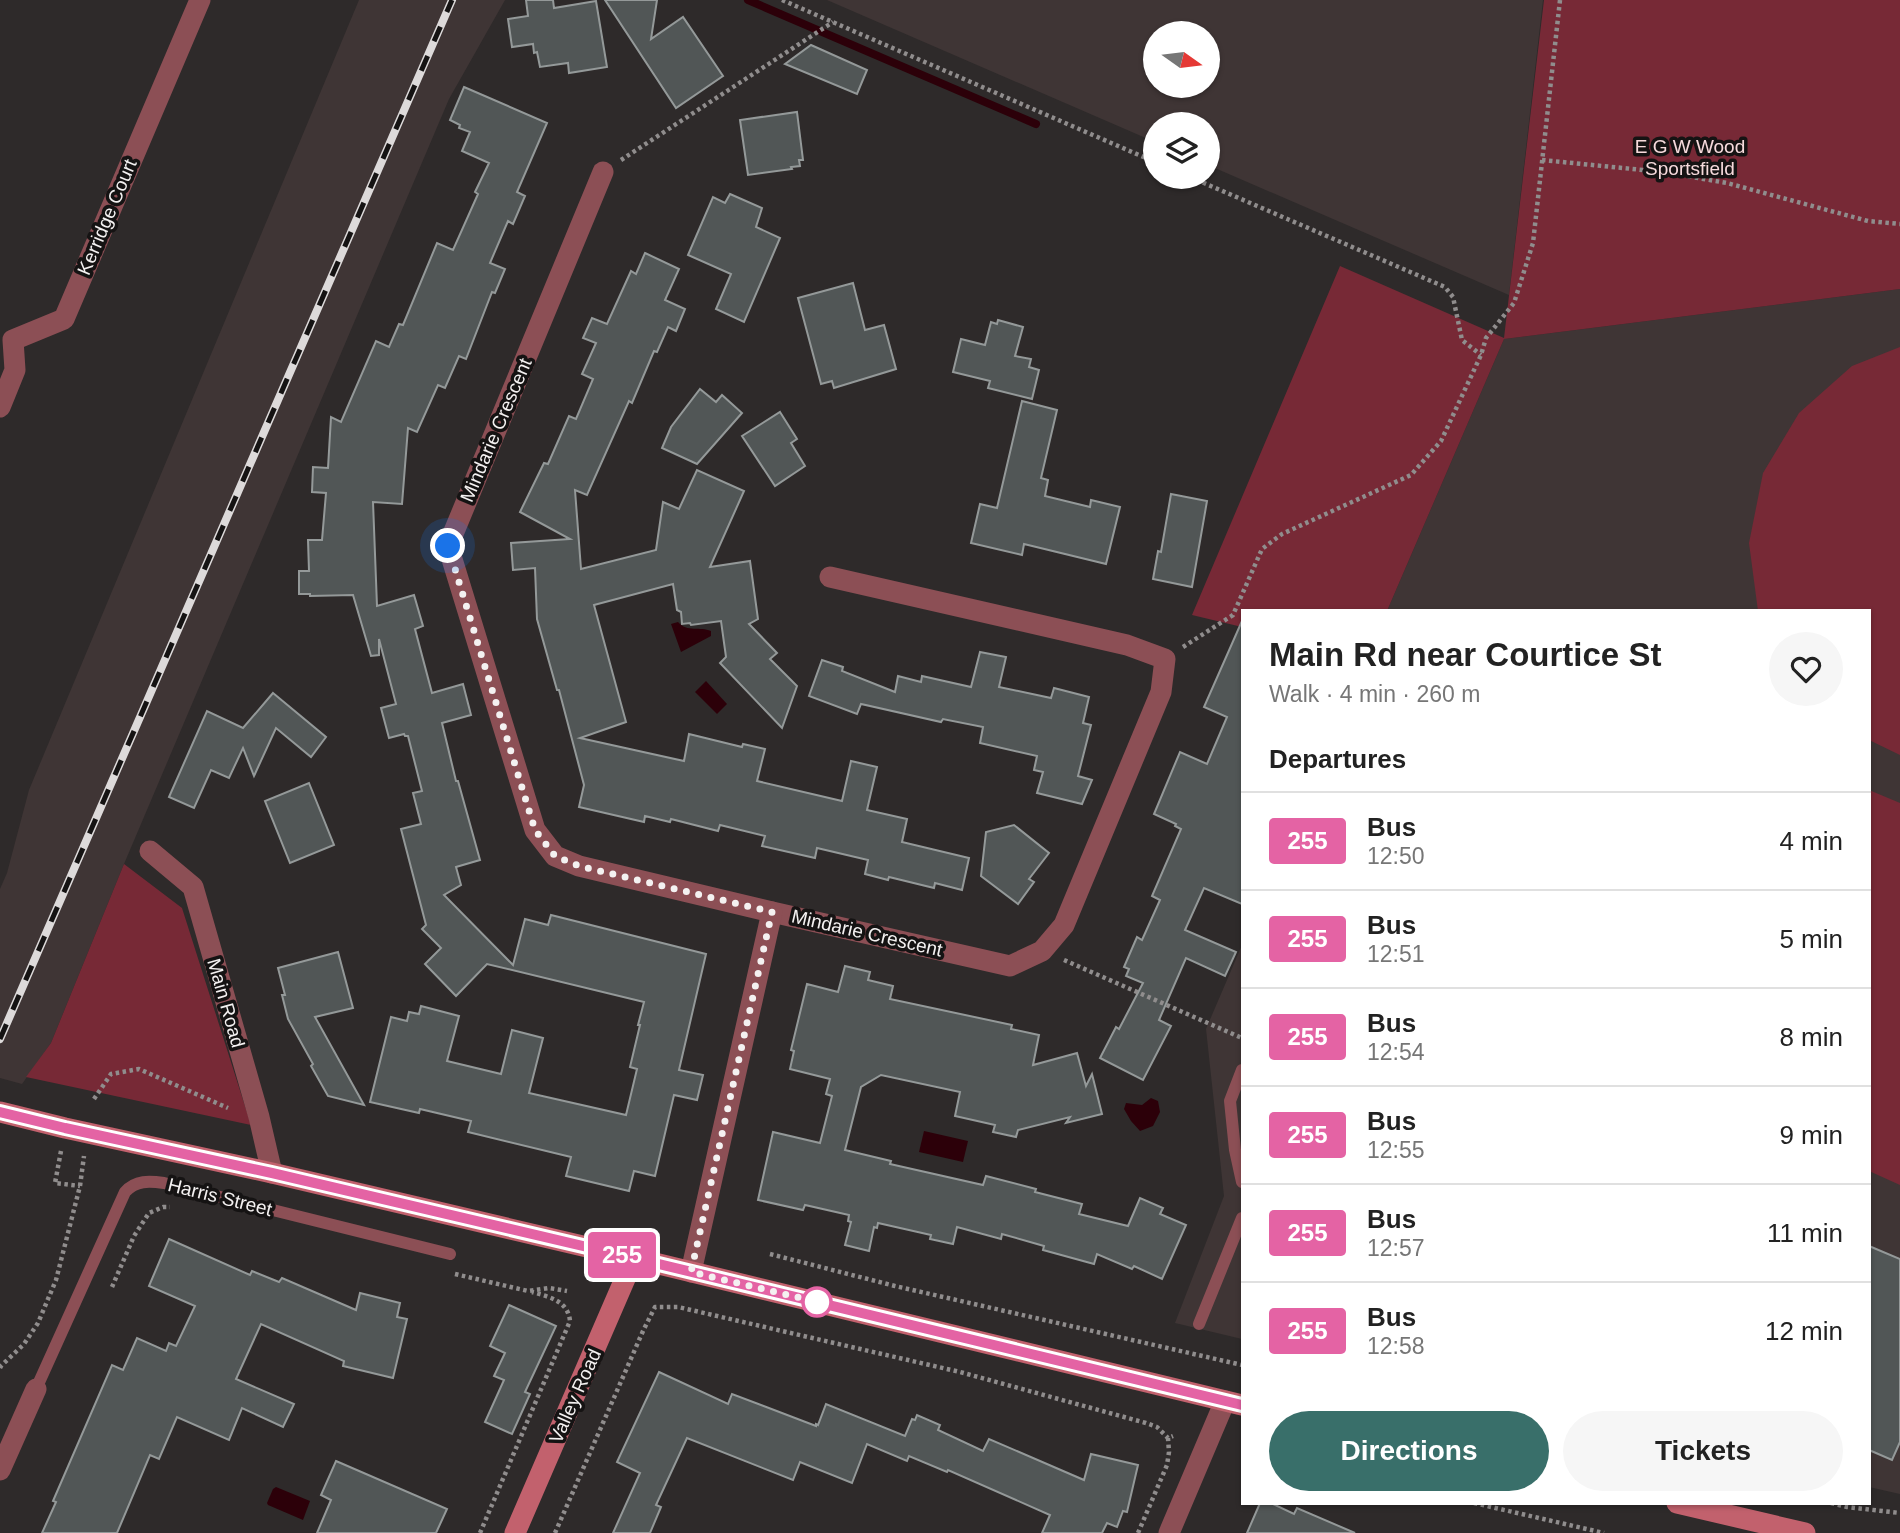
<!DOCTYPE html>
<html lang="en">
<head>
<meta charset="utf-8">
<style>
	body { margin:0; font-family:Helvetica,sans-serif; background:#f6f6f6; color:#222; height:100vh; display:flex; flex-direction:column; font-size:26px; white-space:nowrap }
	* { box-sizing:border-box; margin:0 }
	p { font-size:23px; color:#767676 }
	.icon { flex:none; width:38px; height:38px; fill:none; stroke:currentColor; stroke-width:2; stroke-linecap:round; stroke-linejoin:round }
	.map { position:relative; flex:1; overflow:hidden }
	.sheet { position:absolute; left:1241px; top:609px; width:630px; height:896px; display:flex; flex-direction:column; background:#fff; border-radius:0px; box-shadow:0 2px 5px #0004 }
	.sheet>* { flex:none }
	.badge { padding:0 14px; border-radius:5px; font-size:24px; line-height:46px }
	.needle { width:46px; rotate:104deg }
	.fabs { position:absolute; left:1143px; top:21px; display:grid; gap:14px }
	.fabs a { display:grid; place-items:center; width:77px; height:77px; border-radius:50%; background:#fff; box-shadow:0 2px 5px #0004; font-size:35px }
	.you { position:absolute; width:35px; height:35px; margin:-18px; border:5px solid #fff; border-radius:50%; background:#1a73e8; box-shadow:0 0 0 10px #1a73e833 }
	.map>.badge { position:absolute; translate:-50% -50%; box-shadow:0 0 0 4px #fff }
	h2 { padding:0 28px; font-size:26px; line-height:63px }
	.round { display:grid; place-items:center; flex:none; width:74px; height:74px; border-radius:37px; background:#f6f6f6 }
	.summary { display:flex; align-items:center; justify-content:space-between; height:119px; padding:0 28px }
	h1 { font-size:33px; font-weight:800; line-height:52px }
	.button { display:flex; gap:14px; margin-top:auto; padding:14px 28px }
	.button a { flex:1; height:80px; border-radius:42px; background:#396f6a; color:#fff; font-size:28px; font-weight:800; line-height:80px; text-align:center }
	.button a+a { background:#f6f6f6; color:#222 }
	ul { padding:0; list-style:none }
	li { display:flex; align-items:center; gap:21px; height:98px; padding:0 28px; border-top:2px solid #e0e0e0 }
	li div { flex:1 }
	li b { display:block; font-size:26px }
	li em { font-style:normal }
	li .badge { min-width:77px; font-weight:700; text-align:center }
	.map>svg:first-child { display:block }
</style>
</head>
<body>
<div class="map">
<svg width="1900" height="1533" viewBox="0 0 1900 1533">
	<rect width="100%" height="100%" fill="#2e2a2a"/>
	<g fill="#3f3535" fill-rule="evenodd">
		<polygon points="359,0 505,0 449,99 124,864 51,1043 22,1084 0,1078 0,889 7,873 29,790"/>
		<path d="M827,0H1543L1509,295L1208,165V124H1155V142ZM1208,33V86H1155V33Z"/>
		<polygon points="1900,289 1900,1494 1869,1487 1869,611 1387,611 1504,339"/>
		<polygon points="1242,945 1242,1339 1175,1323 1224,1196 1206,1029"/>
	</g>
	<g fill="#772936">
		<polygon points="1544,0 1900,0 1900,289 1504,339 1387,611 1242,611 1242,627 1192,615 1340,266 1504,338"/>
		<polygon points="1900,347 1900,755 1869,740 1869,611 1758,611 1749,543 1763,473 1799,413 1852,366"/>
		<polygon points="1869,790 1900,803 1900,1185 1869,1171"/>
		<polygon points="124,864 182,908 251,1125 26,1077 51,1043"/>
	</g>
	<g fill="#2c0009">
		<path d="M678,622C687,633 700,626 711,631V636L681,652L671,624Z"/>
		<polygon points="706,681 727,704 717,714 695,692"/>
		<polygon points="1151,1098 1158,1101 1160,1112 1153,1126 1140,1131 1131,1121 1124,1109 1126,1103 1142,1105"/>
		<polygon points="924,1131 968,1141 963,1162 919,1152"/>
		<polygon points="276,1487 310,1501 303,1520 268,1505 267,1503 273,1489"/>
	</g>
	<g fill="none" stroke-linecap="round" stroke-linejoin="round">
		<polyline stroke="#2c0009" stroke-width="8" points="748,0 1036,124"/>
	</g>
	<g fill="#515656" stroke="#949999" stroke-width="2">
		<polygon points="526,0 553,0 554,8 596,1 607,67 569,73 568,63 540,67 537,52 534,53 533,44 512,47 508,19 528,16"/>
		<polygon points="605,0 657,0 651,39 683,17 723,76 676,108"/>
		<polygon points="811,45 867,70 857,94 785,64"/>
		<polygon points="464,87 547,123 517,192 525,196 513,224 508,221 490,263 505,269 495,293 492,292 466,359 459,356 445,388 438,385 417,432 408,428 402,504 373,502 377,606 414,595 423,626 415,629 432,693 463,684 471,715 442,723 456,781 458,781 480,860 456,867 461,885 444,895 513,965 525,919 548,925 551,915 706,954 679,1070 703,1075 697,1100 674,1095 655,1176 634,1171 629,1191 566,1176 571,1157 468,1132 471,1121 420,1109 419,1113 370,1102 391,1017 407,1021 409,1012 419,1014 421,1006 459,1016 447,1061 501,1074 512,1030 543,1038 529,1093 626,1115 637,1069 630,1067 640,1025 638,1025 644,1002 487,964 456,996 425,964 441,948 422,929 426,925 401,829 421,824 413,793 422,791 408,736 405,736 404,734 389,738 381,708 396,704 379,639 379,655 371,656 353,595 310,596 310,594 299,594 299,571 309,571 308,540 322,540 326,493 312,492 313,467 328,468 331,417 341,422 376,341 389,347 399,324 403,325 437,243 453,250 478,194 475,192 489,163 462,151 470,132 459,128 460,125 450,120"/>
		<polygon points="797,112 803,160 799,160 800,166 791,167 792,169 748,175 740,120"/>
		<polygon points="730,194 762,208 756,227 780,238 744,322 716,309 731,274 688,255 713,197 725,203"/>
		<polygon points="645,253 679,269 665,300 685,309 676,331 668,327 657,352 654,351 632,403 629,401 587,495 575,490 581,569 656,550 663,502 679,509 697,470 744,491 710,567 750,561 758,619 749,624 777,653 770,659 797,686 782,728 720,663 726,657 721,621 691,625 690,623 682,624 681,612 677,610 673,584 594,605 626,722 580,738 684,761 689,734 742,747 743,744 765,749 757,781 842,801 851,761 877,767 867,810 907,819 902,842 969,858 962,890 935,883 934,888 889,877 888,880 865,874 868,860 817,848 815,858 762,846 765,836 720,825 718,831 671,819 670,822 645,816 644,822 579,807 584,785 559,690 557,690 537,619 535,568 513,570 511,543 570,539 520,512 544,463 548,464 569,416 576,419 593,379 582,374 596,343 583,338 592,318 607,324 631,271 636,274"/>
		<polygon points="853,283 865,330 884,325 896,369 834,388 832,381 821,384 798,298"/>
		<polygon points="998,320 1023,327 1015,356 1031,359 1029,367 1039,370 1032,399 988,388 990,381 953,372 961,339 985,345 991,322 997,324"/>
		<polygon points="700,389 716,402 722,395 742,413 697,464 662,448 671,427"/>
		<polygon points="1022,401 1057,410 1041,478 1048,480 1045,496 1090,507 1091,500 1120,507 1106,564 1024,544 1022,555 971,543 980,504 997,508"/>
		<polygon points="780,412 797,439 791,443 805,466 775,486 742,436"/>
		<polygon points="1171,494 1207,501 1192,587 1153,579 1158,551 1161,552"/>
		<polygon points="1242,621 1242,904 1204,888 1185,930 1236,952 1225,976 1186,958 1159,1020 1171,1026 1143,1080 1100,1058 1116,1027 1119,1029 1143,983 1126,976 1129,969 1124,967 1137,937 1142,940 1160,900 1152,896 1181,829 1175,826 1176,824 1154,814 1180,752 1207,764 1227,717 1204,707"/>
		<polygon points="980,652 1006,657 999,687 1051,698 1054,688 1089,697 1083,723 1091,725 1078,776 1092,780 1082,804 1037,793 1043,772 1034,770 1037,756 980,743 983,727 943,719 941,722 861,704 857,714 809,696 822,660 843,667 842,671 895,692 898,676 921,682 922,676 971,687"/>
		<polygon points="273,693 326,737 311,757 276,728 254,776 243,748 229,778 211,770 194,808 169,797 207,711 243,728"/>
		<polygon points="309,783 334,845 290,863 265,801"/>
		<polygon points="1014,825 1049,853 1029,879 1034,882 1018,904 981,876 986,832"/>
		<polygon points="338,952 353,1008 315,1017 364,1105 328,1096 311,1066 313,1064 288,1019 282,995 285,995 278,968"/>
		<polygon points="845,966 870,972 868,980 893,986 890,999 1012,1025 1011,1029 1039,1035 1033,1065 1077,1053 1086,1086 1092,1074 1102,1114 1066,1123 1070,1117 1018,1130 1016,1137 993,1132 995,1125 955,1116 960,1092 881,1075 861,1087 845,1150 891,1161 890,1164 983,1185 986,1176 1036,1189 1035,1192 1082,1204 1079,1214 1128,1226 1140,1198 1163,1208 1160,1214 1186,1225 1162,1279 1134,1266 1132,1269 1097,1254 1094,1264 1043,1250 1044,1246 1002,1234 1001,1239 957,1227 953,1244 930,1239 931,1235 878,1223 877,1228 874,1227 869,1251 845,1245 851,1222 848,1221 849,1215 805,1205 803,1210 758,1200 773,1132 820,1143 832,1096 826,1094 830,1079 790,1069 794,1051 791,1050 807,984 838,992"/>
		<polygon points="169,1239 250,1275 252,1271 279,1282 282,1278 356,1310 360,1293 400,1303 397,1317 407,1319 393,1378 343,1366 344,1361 261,1324 236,1379 294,1404 283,1427 242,1408 229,1440 177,1417 159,1459 150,1455 117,1533 42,1533 56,1502 53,1501 112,1365 123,1370 137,1338 166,1351 169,1343 176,1346 195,1306 149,1286"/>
		<polygon points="1869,1246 1900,1259 1900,1442 1892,1460 1869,1450"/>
		<polygon points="509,1305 556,1326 525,1392 530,1394 512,1434 485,1422 504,1380 494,1376 505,1353 490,1346"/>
		<polygon points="659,1372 728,1404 732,1394 816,1426 816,1424 818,1425 826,1404 905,1436 912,1419 915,1420 917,1415 940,1425 938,1430 983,1451 989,1439 1084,1480 1091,1454 1138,1465 1127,1512 1123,1511 1117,1527 1107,1523 1102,1533 1042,1533 1050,1515 948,1470 947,1472 909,1456 907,1461 867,1444 852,1483 800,1462 793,1480 687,1438 656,1505 661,1507 650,1533 613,1533 640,1473 617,1462"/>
		<polygon points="336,1461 447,1509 436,1533 317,1533 331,1500 321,1495"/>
		<polygon points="1260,1503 1271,1503 1294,1514 1297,1508 1355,1533 1247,1533"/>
	</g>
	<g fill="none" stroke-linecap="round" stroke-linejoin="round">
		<g stroke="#908d8d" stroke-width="4.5" stroke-dasharray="3.5 3.5" stroke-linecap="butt">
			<polyline points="782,0 1155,162"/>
			<polyline points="621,160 833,22"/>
			<polyline points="1542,160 1663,172 1727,183 1868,221 1900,224"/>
			<polyline points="1190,177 1445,287 1453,297 1462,340 1481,355"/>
			<polyline points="1183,647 1233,615 1262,549 1282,534 1411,475 1441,441 1481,355 1486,338 1514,303 1533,243 1560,0"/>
			<polyline points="1064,960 1242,1038"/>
			<polyline points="94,1099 111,1074 139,1069 228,1108"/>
			<polyline points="61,1151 55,1183 80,1186"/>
			<polyline points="770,1254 895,1286 1242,1365"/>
			<polyline points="455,1274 528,1291 549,1288 567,1291"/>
			<polyline points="112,1287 134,1236 149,1213 163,1207 170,1207"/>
			<polyline points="0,1368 1,1366 24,1344 38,1323 56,1280 80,1186 84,1156"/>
			<polyline points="1474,1503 1604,1533"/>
			<polyline points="1831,1503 1847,1507 1900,1513"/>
			<path d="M480,1533L570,1321C568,1301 550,1297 532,1292"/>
			<polyline points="555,1533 643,1331 655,1307 678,1307 960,1372 1146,1423 1157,1427 1168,1438"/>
			<polyline points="1138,1533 1167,1465 1169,1452 1168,1438 1173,1436"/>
		</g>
		<g stroke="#8c4f55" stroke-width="12">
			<polyline points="1242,1070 1230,1101 1235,1150 1242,1182"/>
			<polyline points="1199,1324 1242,1218"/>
			<path d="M36,1389L125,1192C136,1180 149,1181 164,1183L450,1254"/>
		</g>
		<g stroke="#8c4f55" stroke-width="21">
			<polyline points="603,172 448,546 535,830 555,856 579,866 772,912 1010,966 1042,951 1064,925 1161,692 1165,659 1127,645 830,577"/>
			<polyline points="0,407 15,370 13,340 64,319 200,0"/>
			<polyline points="150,851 193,887 259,1117 272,1173"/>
			<polyline points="691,1272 772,912"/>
			<polyline points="0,1470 36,1389"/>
			<polyline points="1169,1533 1225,1401"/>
		</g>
		<g stroke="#c2616d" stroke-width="21">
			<polyline points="0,1112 65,1128 272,1173 634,1258 1242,1405"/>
			<polyline points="1677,1503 1805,1533"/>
			<polyline points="515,1533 634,1258"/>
		</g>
		<defs>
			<polyline id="rail" points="0,1039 452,0"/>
		</defs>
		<use href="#rail" stroke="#dddada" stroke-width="8"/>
		<use href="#rail" stroke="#151313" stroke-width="5" stroke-dasharray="16" stroke-linecap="butt"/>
	</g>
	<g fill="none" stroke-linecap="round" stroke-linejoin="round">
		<defs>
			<polyline id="line" points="0,1112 65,1128 272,1173 634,1258 1242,1405"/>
		</defs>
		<use href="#line" stroke="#fff" stroke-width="16"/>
		<use href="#line" stroke="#e463a4" stroke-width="10"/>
		<polyline stroke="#f4f1f1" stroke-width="7" stroke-dasharray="0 12.6" points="448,546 535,830 555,856 579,866 772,912 691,1272 822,1303 817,1302"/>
	</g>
	<circle fill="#fff" stroke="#e463a4" stroke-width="3.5" cx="817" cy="1302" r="14"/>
	<g text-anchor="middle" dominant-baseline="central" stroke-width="7" stroke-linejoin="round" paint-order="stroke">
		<g font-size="19" fill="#f6dadc" stroke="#151313">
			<text x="1690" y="146">E G W Wood<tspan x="1690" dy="22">Sportsfield</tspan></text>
		</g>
		<g font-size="19" fill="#f4f1f1" stroke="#151313">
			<text transform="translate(107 217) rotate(-67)">Kerridge Court</text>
			<text transform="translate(496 430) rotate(-67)">Mindarie Crescent</text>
			<text transform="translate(867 933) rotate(13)">Mindarie Crescent</text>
			<text transform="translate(226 1003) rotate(74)">Main Road</text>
			<text transform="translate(220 1197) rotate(14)">Harris Street</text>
			<text transform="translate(575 1396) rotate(-66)">Valley Road</text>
		</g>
	</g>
</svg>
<div class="fabs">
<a><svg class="needle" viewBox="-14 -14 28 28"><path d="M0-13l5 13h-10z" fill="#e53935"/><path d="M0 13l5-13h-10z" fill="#767676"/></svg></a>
<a><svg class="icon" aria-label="layers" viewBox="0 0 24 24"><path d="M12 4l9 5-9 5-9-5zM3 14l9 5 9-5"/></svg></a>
</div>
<div class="you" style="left:448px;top:546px"></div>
<b class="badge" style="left:622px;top:1255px;background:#e463a4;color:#fff">255</b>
<section class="sheet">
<div class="summary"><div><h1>Main Rd near Courtice St</h1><p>Walk · 4 min · 260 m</p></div><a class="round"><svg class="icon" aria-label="heart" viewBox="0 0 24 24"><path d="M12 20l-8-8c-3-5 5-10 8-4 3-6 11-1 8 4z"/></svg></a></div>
<h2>Departures</h2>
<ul>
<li><span class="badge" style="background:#e463a4;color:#fff">255</span><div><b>Bus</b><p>12:50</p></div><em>4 min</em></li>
<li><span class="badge" style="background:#e463a4;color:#fff">255</span><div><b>Bus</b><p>12:51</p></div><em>5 min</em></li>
<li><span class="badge" style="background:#e463a4;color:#fff">255</span><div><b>Bus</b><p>12:54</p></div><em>8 min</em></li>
<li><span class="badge" style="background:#e463a4;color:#fff">255</span><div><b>Bus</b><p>12:55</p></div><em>9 min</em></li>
<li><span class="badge" style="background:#e463a4;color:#fff">255</span><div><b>Bus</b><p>12:57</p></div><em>11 min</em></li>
<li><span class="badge" style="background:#e463a4;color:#fff">255</span><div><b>Bus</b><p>12:58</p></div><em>12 min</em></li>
</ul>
<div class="button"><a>Directions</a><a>Tickets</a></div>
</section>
</div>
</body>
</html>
